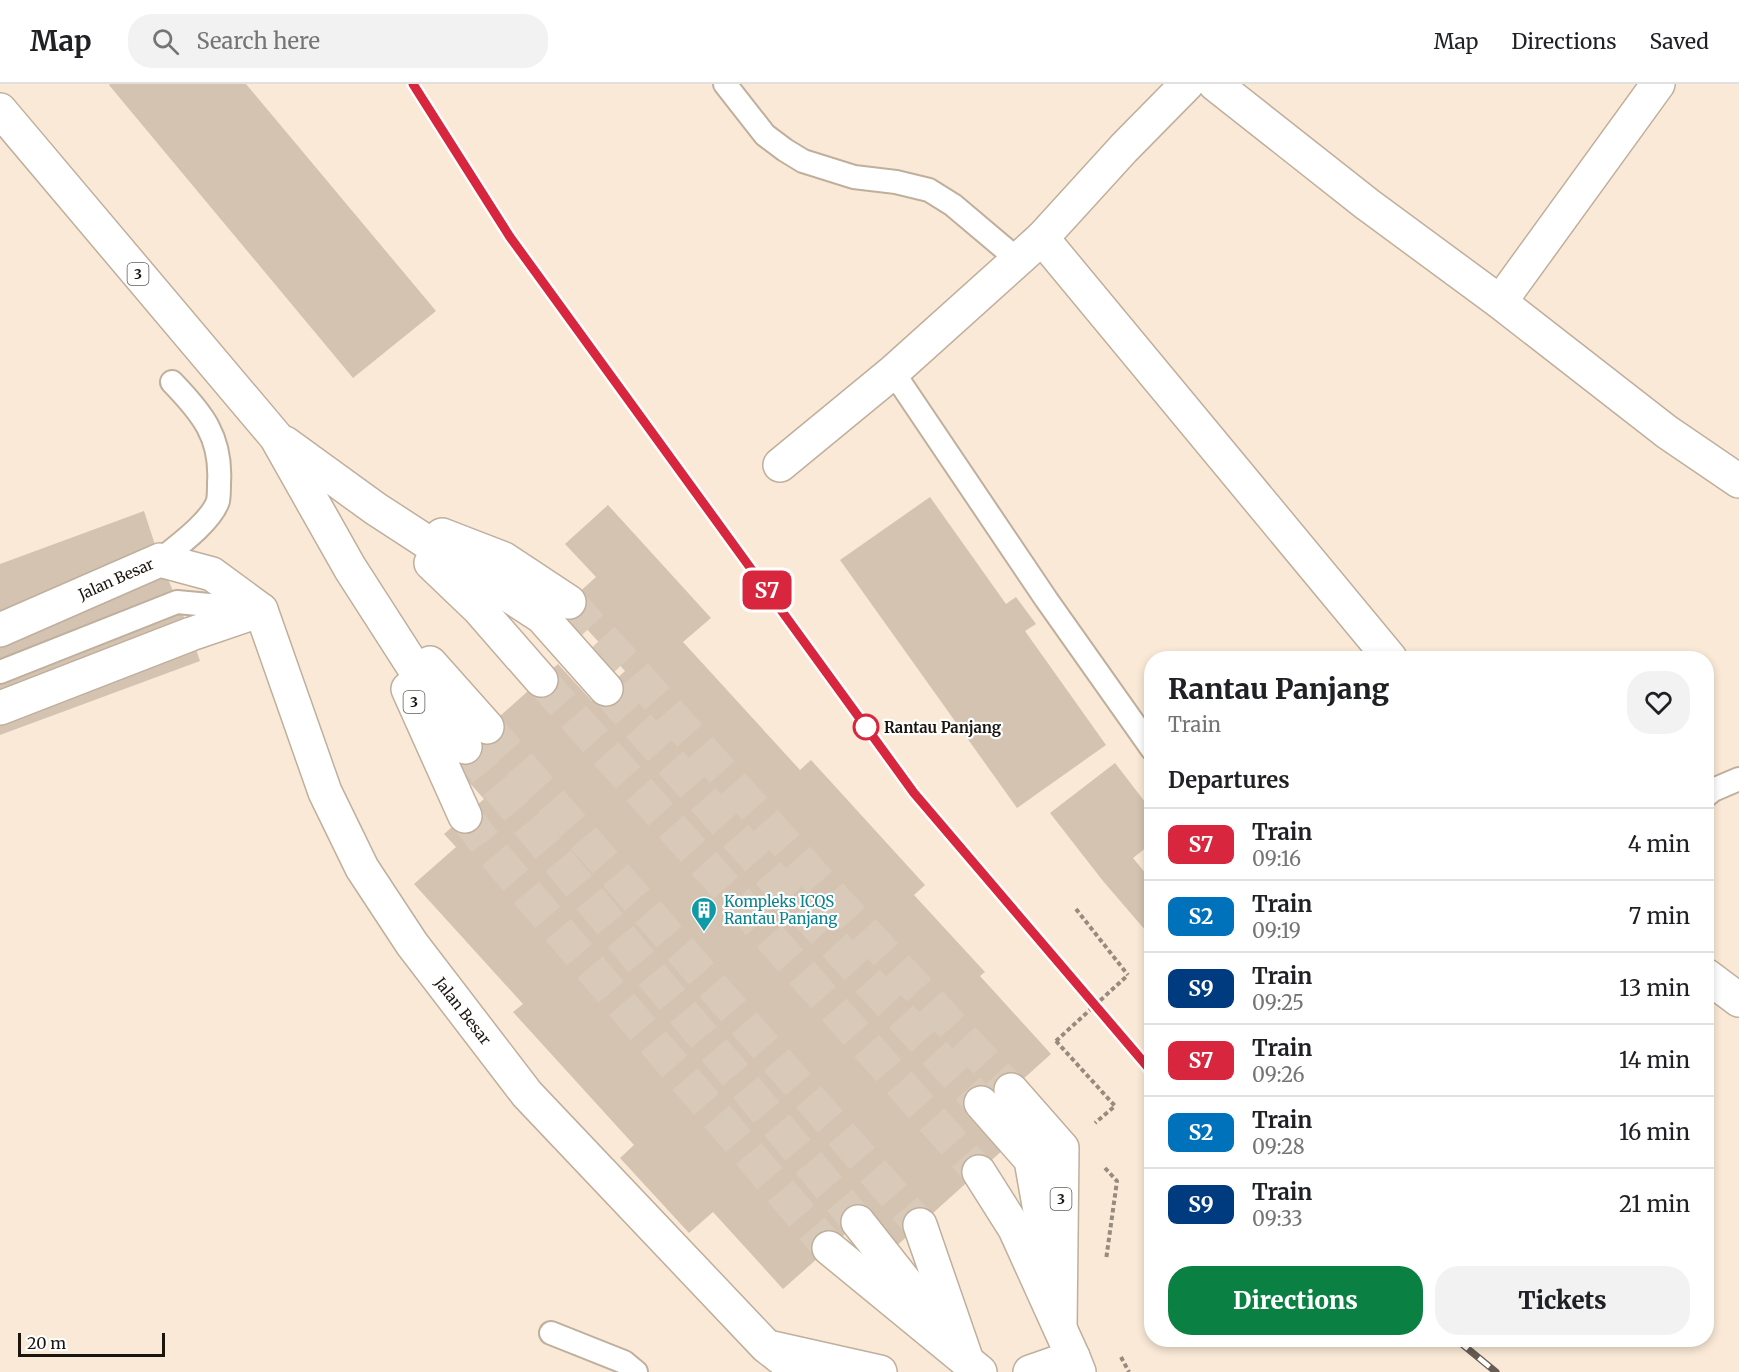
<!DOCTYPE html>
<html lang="en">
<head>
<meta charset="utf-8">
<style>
	body { margin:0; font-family:Merriweather,serif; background:#f2f2f2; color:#202124; height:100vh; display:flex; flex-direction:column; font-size:22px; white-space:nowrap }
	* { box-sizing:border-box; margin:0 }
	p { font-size:20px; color:#757577 }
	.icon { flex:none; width:33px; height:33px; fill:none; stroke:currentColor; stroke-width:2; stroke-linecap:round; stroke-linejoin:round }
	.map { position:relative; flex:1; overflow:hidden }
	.sheet { position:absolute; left:1144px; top:567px; width:570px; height:696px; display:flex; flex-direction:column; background:#fff; border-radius:24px; box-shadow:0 3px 9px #0003 }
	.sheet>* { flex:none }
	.badge { padding:0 12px; border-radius:9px; font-size:21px; line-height:39px }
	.scale { position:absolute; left:18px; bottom:15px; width:147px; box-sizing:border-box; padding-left:6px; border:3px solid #1b150f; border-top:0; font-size:16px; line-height:21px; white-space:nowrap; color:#1b150f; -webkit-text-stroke:4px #fff; paint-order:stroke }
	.map>.badge { position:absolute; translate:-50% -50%; box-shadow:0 0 0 3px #fff }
	h2 { padding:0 24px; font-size:22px; line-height:54px }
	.round { display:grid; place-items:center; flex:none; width:63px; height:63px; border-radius:24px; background:#f2f2f2 }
	.summary { display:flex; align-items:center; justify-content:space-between; height:102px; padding:0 24px }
	h1 { font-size:28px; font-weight:800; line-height:45px }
	.cta { display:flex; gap:12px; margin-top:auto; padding:12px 24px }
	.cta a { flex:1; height:69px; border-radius:24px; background:#0b8043; color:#fff; font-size:24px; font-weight:800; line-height:69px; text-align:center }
	.cta a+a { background:#f2f2f2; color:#202124 }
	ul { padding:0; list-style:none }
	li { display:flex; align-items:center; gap:18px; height:72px; padding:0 24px; border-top:2px solid #e0e0e0 }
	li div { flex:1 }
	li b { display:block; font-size:22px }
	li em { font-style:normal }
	li .badge { min-width:66px; font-weight:700; text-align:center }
	header { display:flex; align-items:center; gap:36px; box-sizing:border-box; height:84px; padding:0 30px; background:#fff; border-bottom:2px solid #e0e0e0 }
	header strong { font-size:28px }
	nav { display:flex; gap:33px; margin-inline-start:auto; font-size:21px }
	.search { width:420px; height:54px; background:#f2f2f2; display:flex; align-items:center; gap:15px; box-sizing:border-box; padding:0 21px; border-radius:24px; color:#757577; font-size:22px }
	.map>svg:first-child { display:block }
</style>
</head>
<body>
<header>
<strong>Map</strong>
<div class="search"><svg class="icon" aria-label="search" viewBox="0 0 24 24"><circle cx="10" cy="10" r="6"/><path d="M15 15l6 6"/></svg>Search here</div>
<nav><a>Map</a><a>Directions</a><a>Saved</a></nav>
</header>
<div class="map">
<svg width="1739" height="1288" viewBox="0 0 1739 1288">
	<rect width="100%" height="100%" fill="#fae9d6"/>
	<g fill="#d4c3b1">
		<polygon points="110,0 246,0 436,227 353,294 109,1"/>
		<polygon points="930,413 1006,520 1016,513 1036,540 1025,547 1106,661 1017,724 840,476"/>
		<polygon points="608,421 711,534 683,558 800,686 811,676 925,801 914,811 985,888 980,892 1051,970 1011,1006 999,1001 981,1019 1004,1065 892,1166 863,1134 783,1205 713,1128 689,1149 620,1074 634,1061 513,928 523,920 414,800 456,763 444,750 484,715 450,677 558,580 592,617 625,587 565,521 596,493 565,460"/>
		<polygon points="144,427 160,476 191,550 200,577 0,651 0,480"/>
		<polygon points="1115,679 1152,727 1152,759 1133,774 1152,797 1152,854 1103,797 1050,729"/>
	</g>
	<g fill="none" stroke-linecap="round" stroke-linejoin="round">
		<polyline stroke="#d9c9b8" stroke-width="33" stroke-dasharray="33 16" stroke-linecap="butt" points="606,605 780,802 981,1019"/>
		<g stroke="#d9c9b8" stroke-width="33" stroke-dasharray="33 16" stroke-linecap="butt">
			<polyline points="569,518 629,583 823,802 1011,1006"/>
			<polyline points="541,596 979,1088"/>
			<polyline points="487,643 920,1141"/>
			<polyline points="465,663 656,896 858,1138"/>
			<polyline points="465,732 492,768 829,1164"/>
		</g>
		<defs>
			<g id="service">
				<polyline points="725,0 765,51 785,66 803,77 854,93 896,98 929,106 953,121 1017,175"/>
				<polyline points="893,288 1046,515 1152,665"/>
				<path d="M160,476C176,463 211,438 218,417C219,412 219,404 219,399C222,353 202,329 172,298"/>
				<polyline points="0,588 177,518 252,525"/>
				<polyline points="1707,711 1713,706 1739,695"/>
				<polyline points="551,1249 624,1278 636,1288"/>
			</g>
			<g id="minor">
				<polyline points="1215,0 1367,120 1500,218 1667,348 1739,397"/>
				<polyline points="1042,154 1390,574"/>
				<polyline points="1500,218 1658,0"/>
				<polyline points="780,381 893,288 1042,154 1124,64 1187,0"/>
				<polyline points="1707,892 1739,916"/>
			</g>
			<g id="secondary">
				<polyline points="0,546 160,476 212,490 261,526 325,708 362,784 412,860 527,1010 766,1262 799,1288"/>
				<polyline points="0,624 191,550 261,526"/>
				<polyline points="773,1264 880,1288"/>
				<polyline points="1030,1288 1073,1273"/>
			</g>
			<g id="trunk">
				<polyline points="0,26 276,353 350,484 465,663"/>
				<polyline points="285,359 376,425 542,533 606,605"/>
				<polyline points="442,451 504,475 569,518"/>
				<polyline points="431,479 478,524 541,596"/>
				<polyline points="430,579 487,643"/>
				<polyline points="408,605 465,732"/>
				<polyline points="1011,1006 1062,1064 1060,1243"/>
				<polyline points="981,1019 1031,1076 1046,1161"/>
				<polyline points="979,1088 1015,1145 1073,1273 1079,1288"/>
				<polyline points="858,1138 929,1228"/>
				<polyline points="920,1141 967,1277"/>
				<polyline points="829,1164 980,1288"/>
			</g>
		</defs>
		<use href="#service" stroke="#bfaf9d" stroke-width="26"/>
		<use href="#minor" stroke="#bfaf9d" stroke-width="36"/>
		<use href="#secondary" stroke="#bfaf9d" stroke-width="36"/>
		<use href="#trunk" stroke="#bfaf9d" stroke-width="36"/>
		<g stroke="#978b7e" stroke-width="4" stroke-dasharray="4.5 3" stroke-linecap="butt">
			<polyline points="1076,825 1128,891"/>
			<polyline points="1056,957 1115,1022 1095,1039"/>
			<polyline points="1105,1084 1117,1097 1106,1176"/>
			<polyline points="1121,1273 1129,1288"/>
		</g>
		<use href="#service" stroke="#fff" stroke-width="22"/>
		<use href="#minor" stroke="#fff" stroke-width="33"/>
		<use href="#secondary" stroke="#fff" stroke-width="33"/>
		<use href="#trunk" stroke="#fff" stroke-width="33"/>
		<defs>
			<g id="rail">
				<polyline points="413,0 510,153 914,709 1152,988"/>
				<polyline points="1457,1256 1496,1288"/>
			</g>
		</defs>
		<use href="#rail" stroke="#675d53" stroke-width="7"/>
		<use href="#rail" stroke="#fff" stroke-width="4.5" stroke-dasharray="14" stroke-linecap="butt"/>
		<polyline stroke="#978b7e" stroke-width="4" stroke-dasharray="4.5 3" stroke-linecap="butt" points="1056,957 1128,891"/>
	</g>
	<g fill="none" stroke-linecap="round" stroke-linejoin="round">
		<defs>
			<polyline id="line" points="413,0 510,153 914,709 1152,988"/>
		</defs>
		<use href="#line" stroke="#fff" stroke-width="14"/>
		<use href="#line" stroke="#d7263d" stroke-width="9"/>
	</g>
	<defs>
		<symbol id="building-pin" viewBox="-11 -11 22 30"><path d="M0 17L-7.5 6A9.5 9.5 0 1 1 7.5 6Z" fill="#0f9aa8" stroke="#fff"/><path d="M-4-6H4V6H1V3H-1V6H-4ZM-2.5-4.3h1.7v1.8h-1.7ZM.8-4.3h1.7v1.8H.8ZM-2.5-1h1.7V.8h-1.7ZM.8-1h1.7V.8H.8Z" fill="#fff"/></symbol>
	</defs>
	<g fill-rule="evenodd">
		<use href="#building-pin" x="689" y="811" width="30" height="40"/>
	</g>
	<circle fill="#fff" stroke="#d7263d" stroke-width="3" cx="866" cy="643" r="12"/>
	<g text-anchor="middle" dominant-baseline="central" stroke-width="4.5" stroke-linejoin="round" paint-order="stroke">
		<g fill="#fff" stroke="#5f5b57" stroke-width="1.5">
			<rect x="127.5" y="179" width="21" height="22" rx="4.5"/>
			<rect x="403.5" y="607" width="21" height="22" rx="4.5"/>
			<rect x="1050.5" y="1104" width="21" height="22" rx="4.5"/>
		</g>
		<g font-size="14" font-weight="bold" fill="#1b150f">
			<text x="138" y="190">3</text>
			<text x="414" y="618">3</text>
			<text x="1061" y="1115">3</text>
		</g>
		<g font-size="15" fill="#1b150f" stroke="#fff">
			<text transform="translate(116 495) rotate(-24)">Jalan Besar</text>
			<text transform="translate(463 927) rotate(52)">Jalan Besar</text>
		</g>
		<g font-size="15" font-weight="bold" fill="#1b150f" stroke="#fff" text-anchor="start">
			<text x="884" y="643">Rantau Panjang</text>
		</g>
		<g font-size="15" fill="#0d838f" stroke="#fff" text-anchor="start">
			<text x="724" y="817">Kompleks ICQS<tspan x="724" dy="17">Rantau Panjang</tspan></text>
		</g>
	</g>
</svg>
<div class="scale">20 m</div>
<b class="badge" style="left:767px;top:506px;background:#d7263d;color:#fff">S7</b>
<section class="sheet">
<div class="summary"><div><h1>Rantau Panjang</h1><p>Train</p></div><a class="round"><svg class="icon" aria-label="heart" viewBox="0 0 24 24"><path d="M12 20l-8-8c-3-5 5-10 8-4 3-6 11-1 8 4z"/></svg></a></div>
<h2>Departures</h2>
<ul>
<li><span class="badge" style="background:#d7263d;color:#fff">S7</span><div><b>Train</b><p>09:16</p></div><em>4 min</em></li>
<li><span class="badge" style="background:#0072bc;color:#fff">S2</span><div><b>Train</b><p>09:19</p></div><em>7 min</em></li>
<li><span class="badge" style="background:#003b80;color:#fff">S9</span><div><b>Train</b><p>09:25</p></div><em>13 min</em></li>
<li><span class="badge" style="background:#d7263d;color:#fff">S7</span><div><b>Train</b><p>09:26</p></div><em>14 min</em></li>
<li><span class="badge" style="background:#0072bc;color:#fff">S2</span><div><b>Train</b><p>09:28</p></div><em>16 min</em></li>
<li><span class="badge" style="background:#003b80;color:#fff">S9</span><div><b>Train</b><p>09:33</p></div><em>21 min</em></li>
</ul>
<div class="cta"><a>Directions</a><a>Tickets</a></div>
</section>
</div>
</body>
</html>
